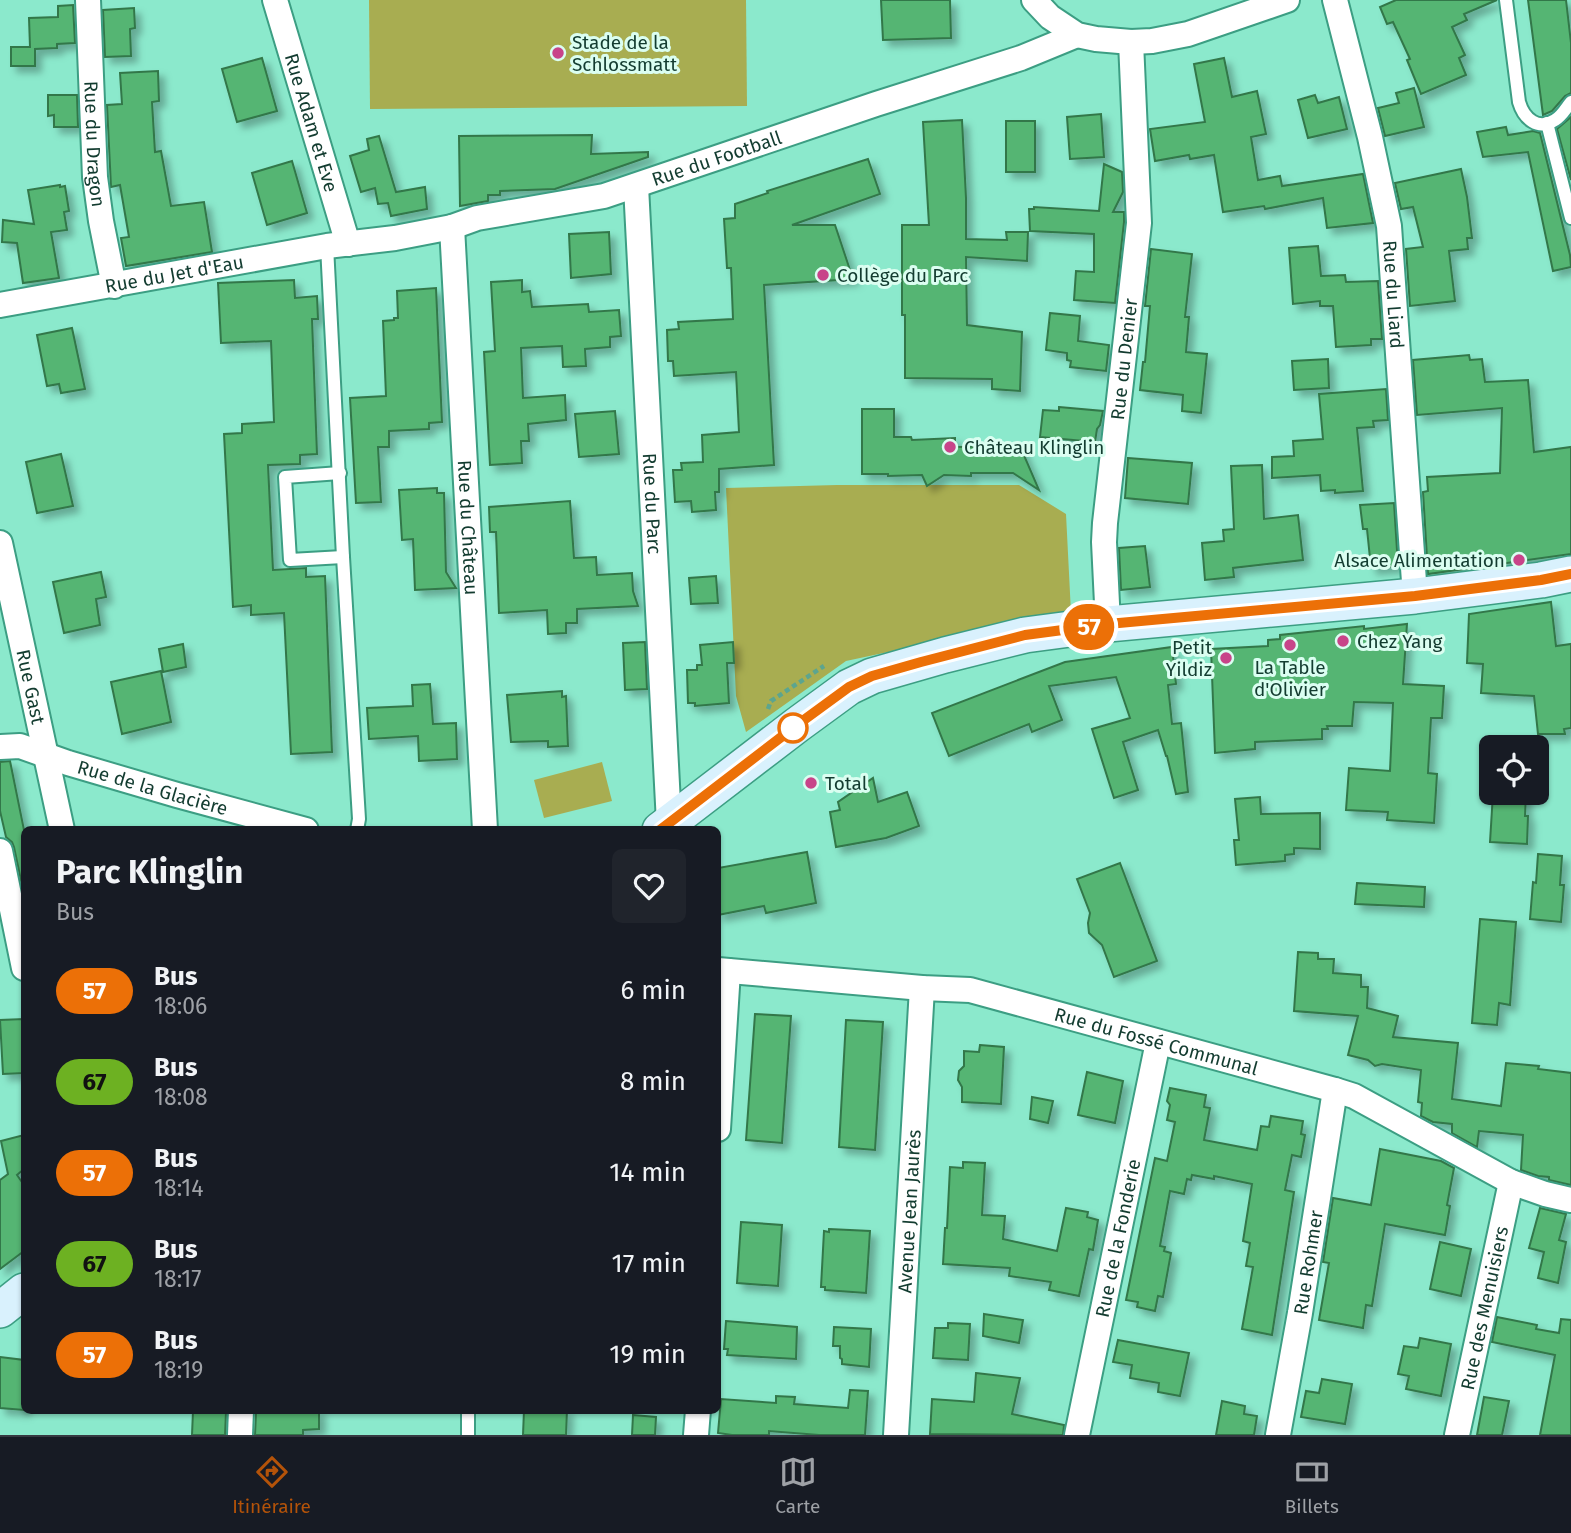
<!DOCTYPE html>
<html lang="fr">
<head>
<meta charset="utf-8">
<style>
	body { margin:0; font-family:"Fira Sans",sans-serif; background:#20242c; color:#f1f3f6; height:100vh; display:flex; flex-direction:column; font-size:26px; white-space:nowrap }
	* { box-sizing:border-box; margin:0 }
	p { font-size:23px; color:#9ea1a6 }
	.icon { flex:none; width:38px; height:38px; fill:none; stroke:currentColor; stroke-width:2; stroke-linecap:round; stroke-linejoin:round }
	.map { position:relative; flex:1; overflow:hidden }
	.details { position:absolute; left:21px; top:826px; width:700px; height:588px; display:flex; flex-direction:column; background:#171b24; border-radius:10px; box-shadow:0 2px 5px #0004 }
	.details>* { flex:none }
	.badge { padding:0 14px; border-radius:23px; font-size:24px; line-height:46px }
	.buttons { position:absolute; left:1479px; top:735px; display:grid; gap:14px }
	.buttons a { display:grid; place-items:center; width:70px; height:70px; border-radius:10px; background:#171b24; box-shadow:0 2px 5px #0004; font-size:35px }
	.map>.badge { position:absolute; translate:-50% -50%; box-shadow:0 0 0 4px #fff }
	.round { display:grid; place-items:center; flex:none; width:74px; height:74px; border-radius:10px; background:#20242c }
	.overview { display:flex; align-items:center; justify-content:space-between; height:119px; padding:0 35px }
	h1 { font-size:33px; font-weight:700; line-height:52px }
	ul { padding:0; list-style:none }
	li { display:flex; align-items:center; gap:21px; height:91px; padding:0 35px }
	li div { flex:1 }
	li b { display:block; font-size:26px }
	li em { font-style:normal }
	li .badge { min-width:77px; font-weight:700; text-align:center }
	.tab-bar { display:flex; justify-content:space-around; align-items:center; height:98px; border-top:2px solid #363941; background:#171b24; font-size:19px; color:#9ea1a6 }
	.tab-bar a { display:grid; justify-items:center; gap:4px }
	.tab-bar .on { color:#b45309 }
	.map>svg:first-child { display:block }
</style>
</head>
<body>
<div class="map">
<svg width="1571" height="1435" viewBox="0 0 1571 1435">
	<defs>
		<filter id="shadow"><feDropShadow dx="6" dy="6" stdDeviation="3.5" flood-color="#0004"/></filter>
	</defs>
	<rect width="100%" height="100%" fill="#8be9cc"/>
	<g fill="#a8ad51">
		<polygon points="369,0 746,0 747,106 370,109"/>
		<polygon points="837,485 1019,485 1066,514 1071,613 846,661 746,732 736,696 726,488"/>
		<polygon points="602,762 612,801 544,818 534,780"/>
	</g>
	<g fill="#54b573" stroke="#337749" stroke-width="2" filter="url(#shadow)">
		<polygon points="881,0 950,0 951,38 883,40"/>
		<polygon points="1396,0 1497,0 1464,14 1467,20 1452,27 1465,55 1459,58 1466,75 1421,94 1407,60 1410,59 1393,22 1387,24 1380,7"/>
		<polygon points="1528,0 1566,0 1571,43 1571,93 1565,96 1552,111 1543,115"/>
		<polygon points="73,5 75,43 57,44 57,48 35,49 35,66 11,66 11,47 30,47 29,18 58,17 58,6"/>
		<polygon points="134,8 135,28 130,29 131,56 105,57 103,10"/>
		<polygon points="262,58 277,111 237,122 222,69"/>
		<polygon points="1224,58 1232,97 1257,91 1266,134 1251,137 1258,180 1280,176 1282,186 1363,174 1373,223 1327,228 1323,198 1265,209 1264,206 1223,212 1214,155 1190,159 1189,155 1155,161 1150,129 1205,122 1194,64"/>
		<polygon points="158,71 159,101 152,102 155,152 161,151 171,206 204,202 212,252 126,266 121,238 129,237 120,185 111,187 107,105 122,104 120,73"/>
		<polygon points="1414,88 1424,127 1385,136 1378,108 1399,103 1396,93"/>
		<polygon points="48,95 77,95 78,127 54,127 54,115 48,116"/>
		<polygon points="1315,95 1318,103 1339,97 1347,129 1308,138 1298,100"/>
		<polygon points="1101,114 1104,157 1070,159 1067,117"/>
		<polygon points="1571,117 1571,180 1557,129"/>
		<polygon points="962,120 966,198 966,239 1007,240 1006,232 1028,232 1027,261 966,257 967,325 1022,332 1020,391 992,389 992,379 905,378 905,315 902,315 902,225 929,225 923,122"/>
		<rect x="1006" y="121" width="29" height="51"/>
		<polygon points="1506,127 1508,135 1533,131 1540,133 1570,255 1571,267 1553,271 1528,152 1483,157 1477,132"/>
		<polygon points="592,135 591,154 648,152 648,157 555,189 500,191 500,195 488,195 488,201 460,206 459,136"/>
		<polygon points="379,136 396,192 425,187 427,209 391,216 388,203 378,204 375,188 361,192 350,156 369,150 367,139"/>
		<polygon points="868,159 880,194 792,225 835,225 853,279 764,285 774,465 719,469 719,492 715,492 716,510 692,512 691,501 675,502 673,470 682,470 681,463 703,462 702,435 739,432 736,372 674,376 673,361 668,361 667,330 679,329 678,322 733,319 731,268 727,268 724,219 735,218 735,204 768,193 767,191"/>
		<polygon points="292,161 307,213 267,225 252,173"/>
		<polygon points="1104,164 1122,172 1123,192 1113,212 1124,212 1124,222 1115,303 1074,300 1076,271 1094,272 1094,234 1030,231 1029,209 1034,209 1034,207 1099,211"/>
		<polygon points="1461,169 1467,197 1472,238 1467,238 1468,249 1449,251 1455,301 1410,306 1406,249 1423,247 1413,207 1401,209 1395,183"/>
		<polygon points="60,185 60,187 65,186 69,211 64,212 67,230 51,232 59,278 23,283 17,243 2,242 3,220 34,224 28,190"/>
		<polygon points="609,232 611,274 571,278 569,234"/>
		<polygon points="1318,246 1321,276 1345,275 1346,282 1378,281 1382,339 1371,339 1371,345 1336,347 1333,306 1320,306 1320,301 1293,304 1289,248"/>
		<polygon points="1151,249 1192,254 1185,317 1189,317 1186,352 1207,354 1201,413 1182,411 1183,395 1140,390 1143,362 1145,362 1150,306 1145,306"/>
		<polygon points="294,280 295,298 317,296 318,319 312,319 317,454 300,455 300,464 268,465 273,570 306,568 306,577 325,576 332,752 291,754 284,613 251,615 251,605 233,607 224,434 242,433 242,424 274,422 271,341 221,343 218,283"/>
		<polygon points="522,280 522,292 530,291 532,307 588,304 589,312 619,310 621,336 610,337 610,347 585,349 586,366 563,367 562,346 521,348 523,398 565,395 566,420 528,424 529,441 521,441 522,463 490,465 484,352 495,351 491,282"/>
		<polygon points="436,288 442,422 429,423 429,429 389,431 389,447 378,447 381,502 356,503 350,398 386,396 383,321 394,320 394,318 398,318 397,291"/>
		<polygon points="1050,313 1080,316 1078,341 1109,345 1106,371 1070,367 1071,361 1067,360 1067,353 1046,350"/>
		<polygon points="72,328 85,389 61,393 59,384 47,386 37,335"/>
		<polygon points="1469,355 1470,360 1482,359 1485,382 1528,380 1534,452 1571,447 1571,554 1428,574 1423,492 1428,491 1427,477 1500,473 1502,408 1417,415 1413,360"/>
		<polygon points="1328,359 1329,388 1294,390 1292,361"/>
		<polygon points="1386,389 1388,420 1373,421 1374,427 1357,428 1363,491 1335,493 1335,490 1321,491 1320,475 1272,478 1272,457 1294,456 1293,441 1323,439 1319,394"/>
		<polygon points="1059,407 1103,411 1100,425 1097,429 1095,442 1040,437 1043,410 1059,411"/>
		<polygon points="862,409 894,409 894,437 911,437 912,440 955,438 955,447 1020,446 1039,490 1013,473 971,473 971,476 944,475 927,486 922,475 888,476 888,474 862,474"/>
		<polygon points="615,411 619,454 579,457 575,414"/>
		<polygon points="61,454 73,506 37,513 26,462"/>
		<polygon points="1128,458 1192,463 1188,504 1125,498"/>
		<polygon points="1262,465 1264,519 1298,515 1303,560 1233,568 1234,577 1205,580 1202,543 1224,541 1223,530 1234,529 1231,466"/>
		<polygon points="437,488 437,493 444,493 446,572 456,588 415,590 413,539 402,540 399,490"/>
		<polygon points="570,501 574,558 596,557 597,575 632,573 633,591 638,606 577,609 577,623 566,623 566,633 548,634 547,610 499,613 496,532 490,532 489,507"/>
		<polygon points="1394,503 1398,566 1371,568 1367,529 1363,529 1360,505"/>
		<polygon points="1145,546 1150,587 1121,590 1119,548"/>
		<polygon points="101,572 106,597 96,599 100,625 64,633 53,582"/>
		<polygon points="716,576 718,603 691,604 689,578"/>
		<polygon points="1551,602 1556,646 1571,644 1571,728 1564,729 1565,734 1538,734 1534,696 1481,693 1483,664 1467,663 1469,614"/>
		<polygon points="1407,624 1403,684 1444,686 1442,718 1431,718 1428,773 1437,774 1434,823 1387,820 1388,812 1346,810 1349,768 1390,771 1393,703 1354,702 1352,726 1327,726 1328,729 1322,729 1322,739 1255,742 1255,749 1215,753 1211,649 1268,646 1268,640 1280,639 1280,635 1364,626 1364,629"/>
		<polygon points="645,642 647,689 625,690 623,643"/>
		<polygon points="733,642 734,663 727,663 729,703 695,706 695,703 688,703 687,670 697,670 697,665 702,665 700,645"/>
		<polygon points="183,644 186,667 163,672 159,649"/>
		<polygon points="1172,647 1176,684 1168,685 1172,724 1181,723 1188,792 1176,794 1167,756 1166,756 1158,730 1123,742 1138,790 1114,798 1092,729 1130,718 1116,677 1049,686 1062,720 1032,732 1029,724 949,756 932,713 1065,662"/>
		<polygon points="161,671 171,722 122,734 111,682"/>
		<polygon points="430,684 433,724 456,723 457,759 419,761 418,736 369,739 367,708 413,706 412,685"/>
		<polygon points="562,691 562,697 566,696 568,746 548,747 548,741 511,742 507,695"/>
		<polygon points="10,761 24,830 24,884 22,885 14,847 12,842 6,837 0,811 0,762"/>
		<polygon points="873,778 878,802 907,792 919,826 886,838 836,847 830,812 840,810 838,802"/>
		<polygon points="1493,793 1526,793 1525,816 1528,816 1527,844 1490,842"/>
		<polygon points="1260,797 1261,814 1320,813 1320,849 1294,848 1294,854 1285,855 1285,861 1236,865 1234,840 1239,840 1235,799"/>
		<polygon points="807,852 816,903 766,913 764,906 718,915 718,868"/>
		<polygon points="1538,854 1562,856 1560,885 1564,885 1561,922 1530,919 1533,882 1536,883"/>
		<polygon points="1120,863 1157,961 1114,977 1102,945 1089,933 1088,923 1090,913 1077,879"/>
		<polygon points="1357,883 1425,887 1424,907 1355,904"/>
		<polygon points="1480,919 1516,922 1510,1005 1499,1003 1497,1025 1472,1023"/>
		<polygon points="1298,952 1318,953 1318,959 1334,959 1333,973 1361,975 1361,987 1368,987 1367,1008 1398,1016 1393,1037 1458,1043 1452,1099 1501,1106 1506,1063 1539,1066 1538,1069 1571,1073 1571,1185 1549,1180 1549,1177 1538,1176 1521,1170 1523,1135 1479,1131 1477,1147 1452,1133 1452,1124 1433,1122 1421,1116 1422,1103 1418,1102 1421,1070 1382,1064 1375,1066 1368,1060 1348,1055 1358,1016 1294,1011"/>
		<polygon points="755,1014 791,1016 782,1143 746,1140"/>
		<polygon points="24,1019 24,1073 3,1074 0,1020"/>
		<polygon points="846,1020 883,1022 875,1150 839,1147"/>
		<polygon points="980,1045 1004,1047 1001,1104 962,1102 962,1087 958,1080 959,1071 964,1066 964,1051 979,1052"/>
		<polygon points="1087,1072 1123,1081 1115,1123 1078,1115"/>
		<polygon points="1170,1088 1206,1095 1204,1107 1210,1108 1204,1140 1257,1150 1261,1126 1269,1127 1271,1116 1303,1121 1301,1134 1305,1135 1301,1157 1292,1155 1285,1190 1294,1192 1272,1335 1242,1329 1253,1267 1246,1266 1250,1243 1243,1241 1252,1184 1214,1176 1214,1179 1192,1175 1191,1180 1187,1179 1184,1194 1170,1191 1160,1246 1165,1247 1164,1251 1171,1253 1163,1297 1158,1296 1155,1311 1137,1307 1138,1302 1126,1300 1155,1158 1167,1161 1175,1122 1167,1120 1170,1105 1167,1101"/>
		<polygon points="1032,1097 1053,1101 1048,1123 1030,1119"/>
		<polygon points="24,1135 24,1169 17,1175 24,1185 24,1251 0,1269 0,1180 8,1174 1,1141"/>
		<polygon points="1380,1149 1441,1161 1454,1168 1447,1205 1450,1206 1445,1235 1385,1224 1372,1306 1366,1305 1363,1328 1319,1320 1329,1263 1323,1262 1333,1198 1371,1205"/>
		<polygon points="963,1162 985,1163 982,1215 1005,1216 1003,1239 1057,1251 1066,1208 1088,1212 1087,1217 1098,1220 1093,1250 1089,1249 1079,1296 1049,1290 1051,1282 1009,1276 1010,1268 943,1264 945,1228 947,1228 950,1167 963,1168"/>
		<polygon points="1540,1208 1566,1214 1559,1240 1566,1242 1558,1283 1538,1278 1544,1252 1529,1248"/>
		<polygon points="741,1222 782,1225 778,1286 737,1283"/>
		<polygon points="829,1229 870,1231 866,1293 825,1290 825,1287 821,1287 824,1231 829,1232"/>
		<polygon points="1440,1242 1471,1249 1461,1296 1430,1289"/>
		<polygon points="984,1314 1023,1320 1019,1343 983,1336"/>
		<polygon points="1497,1317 1537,1325 1536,1329 1559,1333 1561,1319 1571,1320 1571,1435 1540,1435 1555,1355 1492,1342"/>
		<polygon points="726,1321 797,1327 796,1359 727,1355 728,1349 724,1349"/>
		<polygon points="948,1323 970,1324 968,1360 933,1358 935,1328 948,1328"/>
		<polygon points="834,1327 871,1329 869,1367 842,1364 842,1359 840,1358 840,1346 833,1346"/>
		<polygon points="1420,1338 1451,1344 1441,1396 1406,1389 1409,1376 1398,1374 1404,1346 1418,1348"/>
		<polygon points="1118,1340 1189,1353 1180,1396 1158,1392 1159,1383 1130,1378 1132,1365 1113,1362"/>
		<polygon points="0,1357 24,1360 24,1410 0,1408"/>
		<polygon points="976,1373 1020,1378 1012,1414 1064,1425 1063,1435 930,1434 932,1399 974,1402"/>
		<polygon points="1322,1379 1352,1384 1345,1424 1301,1417 1306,1391 1319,1393"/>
		<polygon points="850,1390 868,1391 865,1435 819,1435 769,1431 769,1435 732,1435 718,1433 721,1399 776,1403 776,1396 795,1397 794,1404 848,1408"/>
		<polygon points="1484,1397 1509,1401 1502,1435 1477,1435"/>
		<polygon points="1222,1401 1245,1406 1244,1414 1257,1416 1254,1435 1216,1435"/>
		<polygon points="259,1410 319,1410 319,1429 303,1430 303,1435 255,1435 256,1413 259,1413"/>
		<polygon points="524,1410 567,1410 566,1435 523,1435"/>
		<polygon points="193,1411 226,1412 225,1435 192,1435"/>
		<polygon points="633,1415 656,1417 655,1435 632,1435"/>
	</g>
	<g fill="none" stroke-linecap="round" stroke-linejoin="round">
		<defs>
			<g id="service">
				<path d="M1506,0L1519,102C1524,119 1538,131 1555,120C1562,116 1566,108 1571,102"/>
				<polyline points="1547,123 1571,218"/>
				<polyline points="327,246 343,557 359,819 357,830"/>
				<polyline points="340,473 285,477 290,560 343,557"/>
				<polyline points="468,1435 468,1410"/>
			</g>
			<g id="minor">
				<path id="s1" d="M88,0L95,177L101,221L114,286"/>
				<path id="s2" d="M275,0L348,244"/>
				<polyline points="1034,0 1050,17 1077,35 1096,39 1131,42 1152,41 1188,34 1287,0"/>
				<path id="s3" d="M1335,0L1370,137L1389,226L1415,596"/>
				<path id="s4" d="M636,186L669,823"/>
				<path id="s5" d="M452,227L485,830"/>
				<path id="s6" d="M0,305L327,246L395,238L452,227L477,218L604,196L876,104L1021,58L1077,35"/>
				<path id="s7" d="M0,543L62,830"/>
				<path id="s8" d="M1108,624L1104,542L1105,523L1139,223L1131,42"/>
				<path id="s9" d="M0,747L20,746L68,763L177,795L306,830"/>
				<polyline points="0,851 24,968"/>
				<path id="s10" d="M718,970L922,988L970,990L1335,1090L1354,1096L1511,1182L1545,1194L1571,1200"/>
				<polyline points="718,1129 728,971"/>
				<polyline points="240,1435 241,1410"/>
				<polyline points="696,1435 698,1410"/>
				<path id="s11" d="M896,1435L922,988"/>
				<path id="s12" d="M1077,1435L1158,1042"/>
				<path id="s13" d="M1278,1435L1300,1313L1335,1090"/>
				<path id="s14" d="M1457,1435L1511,1182"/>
			</g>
			<g id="secondary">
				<polyline points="660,830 797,725 849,687 872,676 945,655 1025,635 1040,633 1108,624 1415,596 1541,580 1571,574"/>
				<polyline points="0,1310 24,1291"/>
			</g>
		</defs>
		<use href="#service" stroke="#3c9e83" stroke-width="16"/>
		<use href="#minor" stroke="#3c9e83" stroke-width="28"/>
		<use href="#secondary" stroke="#3c9e83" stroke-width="38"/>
		<polyline stroke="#5ca58f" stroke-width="4.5" stroke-dasharray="5 3.5" stroke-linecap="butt" points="768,709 771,701 824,666"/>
		<use href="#service" stroke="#fff" stroke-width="12"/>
		<use href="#minor" stroke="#fff" stroke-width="24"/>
		<use href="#secondary" stroke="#d9f1fd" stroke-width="35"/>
	</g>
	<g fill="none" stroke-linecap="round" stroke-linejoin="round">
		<defs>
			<polyline id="line" points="660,830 797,725 849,687 872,676 921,662 1025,635 1108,624 1415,596 1541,580 1571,574"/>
		</defs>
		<use href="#line" stroke="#fff" stroke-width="16"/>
		<use href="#line" stroke="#ec7007" stroke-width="10"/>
	</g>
	<g fill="#c84489" stroke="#dbfef1" stroke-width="2.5">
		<circle cx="558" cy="53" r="7"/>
		<circle cx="823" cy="275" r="7"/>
		<circle cx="950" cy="447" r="7"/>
		<circle cx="1519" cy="560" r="7"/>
		<circle cx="1343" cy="641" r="7"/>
		<circle cx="1290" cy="645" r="7"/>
		<circle cx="1226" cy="658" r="7"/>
		<circle cx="811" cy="783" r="7"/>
	</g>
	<circle fill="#fff" stroke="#ec7007" stroke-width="3.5" cx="793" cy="728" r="14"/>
	<g text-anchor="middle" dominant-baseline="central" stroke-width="6" stroke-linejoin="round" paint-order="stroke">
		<g font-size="19" fill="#133c30" stroke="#dbfef1" text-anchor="start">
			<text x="572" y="42">Stade de la<tspan x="572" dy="22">Schlossmatt</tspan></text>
			<text x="837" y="275">Collège du Parc</text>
			<text x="964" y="447">Château Klinglin</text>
			<text x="1505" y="560" text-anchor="end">Alsace Alimentation</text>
			<text x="1357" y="641">Chez Yang</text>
			<text x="1212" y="647" text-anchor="end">Petit<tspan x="1212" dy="22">Yildiz</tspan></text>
			<text x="1290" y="667" text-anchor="middle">La Table<tspan x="1290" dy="22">d'Olivier</tspan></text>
			<text x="825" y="783">Total</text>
		</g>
		<g font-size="19" fill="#133c30" stroke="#dbfef1">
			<text stroke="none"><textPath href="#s2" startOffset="128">Rue Adam et Eve</textPath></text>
			<text stroke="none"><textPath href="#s1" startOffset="144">Rue du Dragon</textPath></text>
			<text stroke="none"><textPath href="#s6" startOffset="733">Rue du Football</textPath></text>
			<text stroke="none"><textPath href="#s6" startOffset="177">Rue du Jet d'Eau</textPath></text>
			<text stroke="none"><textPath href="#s3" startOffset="301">Rue du Liard</textPath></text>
			<text stroke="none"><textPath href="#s8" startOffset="266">Rue du Denier</textPath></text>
			<text stroke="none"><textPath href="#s4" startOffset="318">Rue du Parc</textPath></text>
			<text stroke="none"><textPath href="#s5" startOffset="301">Rue du Château</textPath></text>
			<text stroke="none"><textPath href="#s7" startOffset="147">Rue Gast</textPath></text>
			<text stroke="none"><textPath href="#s9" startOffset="159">Rue de la Glacière</textPath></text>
			<text stroke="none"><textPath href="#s10" startOffset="446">Rue du Fossé Communal</textPath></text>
			<text stroke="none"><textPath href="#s11" startOffset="224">Avenue Jean Jaurès</textPath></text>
			<text stroke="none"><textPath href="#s12" startOffset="201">Rue de la Fonderie</textPath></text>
			<text stroke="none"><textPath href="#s13" startOffset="175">Rue Rohmer</textPath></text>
			<text stroke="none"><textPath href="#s14" startOffset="130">Rue des Menuisiers</textPath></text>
		</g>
	</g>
</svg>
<div class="buttons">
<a><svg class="icon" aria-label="locate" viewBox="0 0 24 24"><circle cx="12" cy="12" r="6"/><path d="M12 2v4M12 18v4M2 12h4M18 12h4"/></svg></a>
</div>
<b class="badge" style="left:1089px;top:627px;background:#ec7007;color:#fff">57</b>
<section class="details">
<div class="overview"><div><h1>Parc Klinglin</h1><p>Bus</p></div><a class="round"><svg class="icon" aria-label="heart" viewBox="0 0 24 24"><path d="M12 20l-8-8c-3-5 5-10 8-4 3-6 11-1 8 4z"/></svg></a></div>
<ul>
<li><span class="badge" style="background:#ec7007;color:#fff">57</span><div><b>Bus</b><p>18:06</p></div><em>6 min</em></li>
<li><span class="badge" style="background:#6db122;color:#111">67</span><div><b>Bus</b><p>18:08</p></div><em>8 min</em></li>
<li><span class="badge" style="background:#ec7007;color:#fff">57</span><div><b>Bus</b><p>18:14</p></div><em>14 min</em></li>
<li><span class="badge" style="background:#6db122;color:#111">67</span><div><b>Bus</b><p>18:17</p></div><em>17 min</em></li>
<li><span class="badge" style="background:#ec7007;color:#fff">57</span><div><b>Bus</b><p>18:19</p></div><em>19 min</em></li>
</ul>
</section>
</div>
<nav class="tab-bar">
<a class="on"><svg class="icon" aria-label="directions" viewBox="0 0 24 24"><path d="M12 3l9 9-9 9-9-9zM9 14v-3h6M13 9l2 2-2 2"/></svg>Itinéraire</a>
<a><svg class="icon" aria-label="map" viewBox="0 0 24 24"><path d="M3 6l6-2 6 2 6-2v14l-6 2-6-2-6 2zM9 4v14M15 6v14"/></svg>Carte</a>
<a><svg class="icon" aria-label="tickets" viewBox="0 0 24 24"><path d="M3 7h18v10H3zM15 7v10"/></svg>Billets</a>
</nav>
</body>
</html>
